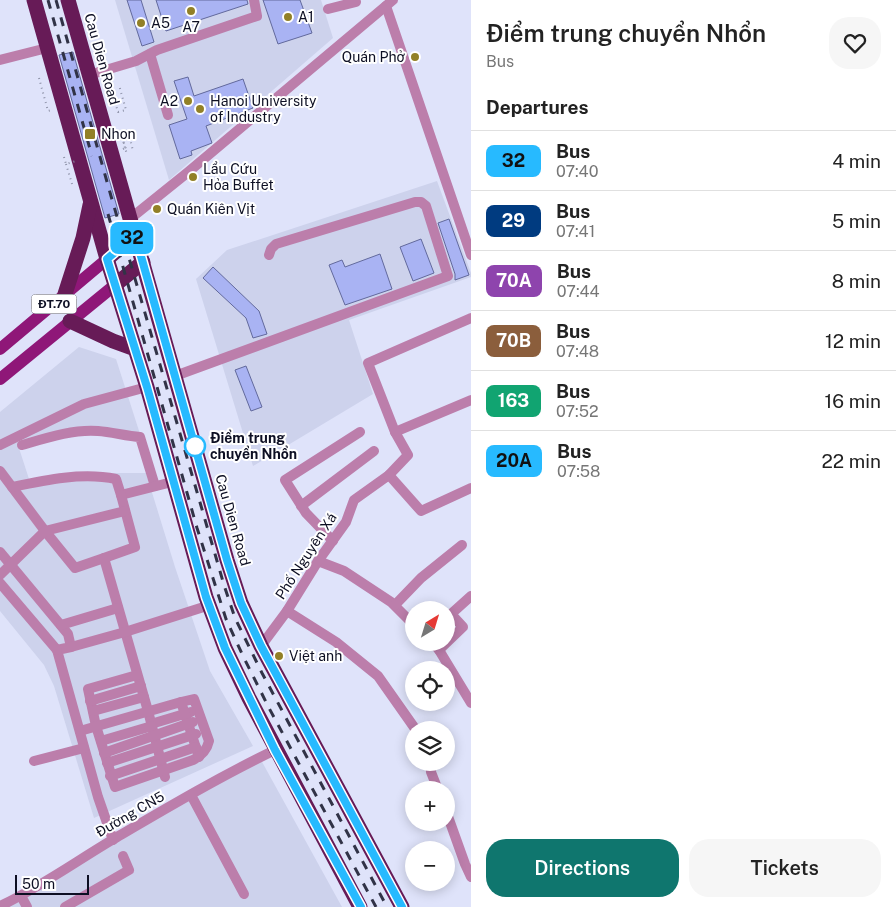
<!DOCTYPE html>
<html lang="en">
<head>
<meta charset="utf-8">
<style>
	body { margin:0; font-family:"Public Sans",sans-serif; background:#f6f6f6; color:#222; height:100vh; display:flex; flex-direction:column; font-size:19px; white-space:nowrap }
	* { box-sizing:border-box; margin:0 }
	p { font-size:16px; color:#767676 }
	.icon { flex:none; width:28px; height:28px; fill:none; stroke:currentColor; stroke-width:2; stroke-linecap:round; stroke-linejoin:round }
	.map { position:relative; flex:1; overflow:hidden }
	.drawer { display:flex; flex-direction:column; background:#fff; width:425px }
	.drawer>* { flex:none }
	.badge { padding:0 10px; border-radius:8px; font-size:18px; line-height:32px }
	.needle { width:32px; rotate:38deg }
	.fabs { position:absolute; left:405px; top:601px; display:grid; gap:10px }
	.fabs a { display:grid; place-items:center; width:50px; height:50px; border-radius:50%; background:#fff; box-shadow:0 2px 12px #0003; font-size:25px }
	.scale { position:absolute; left:15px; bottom:12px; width:74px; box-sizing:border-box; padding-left:5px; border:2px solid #0d0f23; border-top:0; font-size:14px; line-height:18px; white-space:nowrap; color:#0d0f23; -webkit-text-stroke:4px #fff; paint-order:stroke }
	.map>.badge { position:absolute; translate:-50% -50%; box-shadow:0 0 0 2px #fff }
	h2 { padding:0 15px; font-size:19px; line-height:45px }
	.round { display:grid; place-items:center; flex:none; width:52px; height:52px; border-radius:20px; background:#f6f6f6 }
	.headline { display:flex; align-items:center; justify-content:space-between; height:85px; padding:0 15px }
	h1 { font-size:24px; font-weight:600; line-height:38px }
	.cta { display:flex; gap:10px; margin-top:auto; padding:10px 15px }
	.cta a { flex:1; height:58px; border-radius:20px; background:#0f766e; color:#fff; font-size:20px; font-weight:600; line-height:58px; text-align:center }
	.cta a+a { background:#f6f6f6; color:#222 }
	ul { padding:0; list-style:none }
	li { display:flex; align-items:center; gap:15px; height:60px; padding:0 15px; border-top:1px solid #e0e0e0 }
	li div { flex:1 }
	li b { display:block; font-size:19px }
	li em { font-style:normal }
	li .badge { min-width:55px; font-weight:700; text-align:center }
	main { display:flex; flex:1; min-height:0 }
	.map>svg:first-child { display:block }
</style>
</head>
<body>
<main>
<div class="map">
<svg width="471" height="907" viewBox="0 0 471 907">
	<rect width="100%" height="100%" fill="#dfe3fa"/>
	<g fill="#cdd2ec">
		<polygon points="115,0 321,0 333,38 169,180"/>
		<polygon points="437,181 471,273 471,277 349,320 373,394 253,466 196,279 227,250"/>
		<polygon points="79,347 116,359 140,434 96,429 18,445 29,479 87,473 146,473 175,567 210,671 253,746 94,818 54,686 44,665 0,611 0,412"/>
		<polygon points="261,760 342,907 8,907 223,779"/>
	</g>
	<g fill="#a9b3f3" stroke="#62699c">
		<polygon points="127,0 141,0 154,42 142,46"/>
		<polygon points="156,0 247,0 248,4 166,31"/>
		<polygon points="263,0 300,0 312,33 278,44"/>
		<polygon points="73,52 119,214 105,218 59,55"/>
		<polygon points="188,77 194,96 243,79 253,108 206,126 212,143 191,151 192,155 180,159 169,125 187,119 174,81"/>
		<polygon points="449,219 469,275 455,280 455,274 438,223"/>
		<polygon points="421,239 434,273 413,281 400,247"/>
		<polygon points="380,254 392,289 345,305 329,265 342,260 345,267"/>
		<polygon points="213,267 259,311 267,334 253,338 246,318 203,278"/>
		<polygon points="246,366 262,407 251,411 235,370"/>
	</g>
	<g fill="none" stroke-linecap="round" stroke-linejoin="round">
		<g stroke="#8e92a8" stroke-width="2" stroke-dasharray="1 4" stroke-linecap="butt">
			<polyline points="39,78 48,111 52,110"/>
			<polyline points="108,93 112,92 118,112 126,110 119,85"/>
			<polyline points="121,132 128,130 133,151"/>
			<polyline points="122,138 126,149"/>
			<polyline points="123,149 125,148 127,154"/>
			<polyline points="66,164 72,184"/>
		</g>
		<g stroke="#bc7eab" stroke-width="10">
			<polyline points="386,6 471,255"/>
			<polyline points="328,9 356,2 355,0"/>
			<polyline points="150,54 168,115"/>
			<polyline points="0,60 47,48"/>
			<polyline points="89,75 136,61 157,50 257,16 254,0"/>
			<polyline points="131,218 187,173 393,0"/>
			<polyline points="175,376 448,276 426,206 421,202 415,202 276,244 271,249 269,255"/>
			<polyline points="395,432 471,400"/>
			<polyline points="0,445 84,404 147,387"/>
			<path d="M22,445C46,438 73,429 98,431C112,432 126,436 140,437L155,486"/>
			<polyline points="0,471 45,531 75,568 104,558 148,711 165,777"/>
			<polyline points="389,475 408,455 395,432 368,363 471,318"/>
			<path d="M12,487C45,480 82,472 116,479L121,495L172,482"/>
			<polyline points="301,506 374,451"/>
			<polyline points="333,541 306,513 285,480 360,432"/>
			<polyline points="0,552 68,634 71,647 57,650 98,797 113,840"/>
			<polyline points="104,558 135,547 121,495"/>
			<polyline points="318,561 344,571 391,602 414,625"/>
			<polyline points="0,575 45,531 125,511"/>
			<polyline points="0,583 57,650"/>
			<polyline points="395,605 421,578 462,545"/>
			<polyline points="287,611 336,642 378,676 416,730"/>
			<polyline points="61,625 118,608"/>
			<polyline points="432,642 439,650 471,703"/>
			<polyline points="261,646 287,611 318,561 346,522 354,500 389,475 421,511 471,488"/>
			<polyline points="71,647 125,632 210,605"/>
			<polyline points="439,650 463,627 451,614 471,596"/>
			<path d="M137,675L88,689L96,726L115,787L193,760C201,756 207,750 209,741L194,699L181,702"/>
			<polyline points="90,701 141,686"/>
			<polyline points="93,711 144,697"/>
			<polyline points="151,724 191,712"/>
			<polyline points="80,731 181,702 199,757"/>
			<polyline points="101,741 152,726"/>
			<polyline points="104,753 193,722"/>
			<polyline points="34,761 84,748"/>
			<polyline points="430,762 431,772 438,790"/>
			<polyline points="107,763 196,734"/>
			<polyline points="110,776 196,747"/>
			<polyline points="191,795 244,894"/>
			<polyline points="446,811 465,864 471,877"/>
			<polyline points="21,896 27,907"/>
			<path d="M0,906C39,888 75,862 112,840C165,809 219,777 275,750"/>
			<polyline points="65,907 129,870 123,856"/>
		</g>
		<g stroke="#8f1778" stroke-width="12">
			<polyline points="0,349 107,259"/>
			<polyline points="0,379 115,285"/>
		</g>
		<g stroke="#671b57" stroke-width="15">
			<polyline points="34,0 107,259 147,387 206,597 225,648 249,698 360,907"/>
			<polyline points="68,0 227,560 241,603 261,646 402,907"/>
			<polyline points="107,259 135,235"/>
			<polyline points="115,285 143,262"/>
			<polyline points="65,294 83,238 90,205"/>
			<polyline points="70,321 113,341 135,349"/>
		</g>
		<g stroke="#313347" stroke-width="3" stroke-dasharray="9 9" stroke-linecap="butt">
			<polyline points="48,0 92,156"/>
			<polyline points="56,0 111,196 224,585 235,618 262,673 387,907"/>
			<polyline points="108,214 197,528 226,619 243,656 269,708 376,907"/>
		</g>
		<g stroke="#8e92a8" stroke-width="2" stroke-dasharray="1 4" stroke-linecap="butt">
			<polyline points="121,132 125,148"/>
			<polyline points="64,157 66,164 76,161"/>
		</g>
	</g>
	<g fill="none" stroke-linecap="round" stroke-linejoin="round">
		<defs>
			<polyline id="line" points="361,907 275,750 225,648 206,597 147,387 107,259 135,235 227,560 241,603 261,646 402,907"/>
		</defs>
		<use href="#line" stroke="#fff" stroke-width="11"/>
		<use href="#line" stroke="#27baff" stroke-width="8"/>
	</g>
	<g fill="#928027" stroke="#fff" stroke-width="2">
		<circle cx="191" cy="11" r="5"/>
		<circle cx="288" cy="17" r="5"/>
		<circle cx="141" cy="23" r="5"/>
		<circle cx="415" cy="57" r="5"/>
		<circle cx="188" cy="101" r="5"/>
		<circle cx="200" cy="109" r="5"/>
		<rect x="84" y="128" width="12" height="12" rx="2.5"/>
		<circle cx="193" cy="177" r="5"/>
		<circle cx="157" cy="209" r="5"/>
		<circle cx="279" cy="656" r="5"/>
	</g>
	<circle fill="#fff" stroke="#27baff" stroke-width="2.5" cx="195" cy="446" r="10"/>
	<g text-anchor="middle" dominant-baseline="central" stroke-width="4" stroke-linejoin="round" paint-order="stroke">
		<rect fill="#fff" stroke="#565765" stroke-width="1" x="31.5" y="294.5" width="45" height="19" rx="4"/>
		<g font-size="12" font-weight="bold" fill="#0d0f23">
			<text x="54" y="304">ĐT.70</text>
		</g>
		<g font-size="14" fill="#0d0f23" stroke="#fff" text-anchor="start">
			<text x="298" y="17">A1</text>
			<text x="151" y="23">A5</text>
			<text x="191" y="27" text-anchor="middle">A7</text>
			<text x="405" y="57" text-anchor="end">Quán Phở</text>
			<text x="178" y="101" text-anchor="end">A2</text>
			<text x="210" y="101">Hanoi University<tspan x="210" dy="16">of Industry</tspan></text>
			<text x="101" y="134">Nhon</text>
			<text x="203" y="169">Lẩu Cứu<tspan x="203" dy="16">Hỏa Buffet</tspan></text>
			<text x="167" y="209">Quán Kiên Vịt</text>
			<text x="289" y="656">Việt anh</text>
		</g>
		<g font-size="14" fill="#0d0f23" stroke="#fff">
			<text transform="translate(102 59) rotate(74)">Cau Dien Road</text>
			<text transform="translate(233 520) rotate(74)">Cau Dien Road</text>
			<text transform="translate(306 556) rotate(-57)">Phố Nguyên Xá</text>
			<text transform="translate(130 814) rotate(-30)">Đường CN5</text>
		</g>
		<g font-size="14" font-weight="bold" fill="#0d0f23" stroke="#fff" text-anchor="start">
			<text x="210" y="438">Điểm trung<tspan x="210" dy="16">chuyển Nhổn</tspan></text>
		</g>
	</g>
</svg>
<div class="fabs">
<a><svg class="needle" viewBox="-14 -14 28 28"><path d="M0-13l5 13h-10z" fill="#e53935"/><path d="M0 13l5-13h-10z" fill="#767676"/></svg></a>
<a><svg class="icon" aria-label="locate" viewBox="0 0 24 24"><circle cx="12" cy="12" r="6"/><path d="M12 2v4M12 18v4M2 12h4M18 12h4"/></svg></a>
<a><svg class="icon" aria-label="layers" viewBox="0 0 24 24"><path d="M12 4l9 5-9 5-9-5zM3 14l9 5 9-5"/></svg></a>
<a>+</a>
<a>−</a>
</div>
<div class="scale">50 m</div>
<b class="badge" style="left:132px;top:238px;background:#27baff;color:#111">32</b>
</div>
<section class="drawer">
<div class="headline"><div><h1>Điểm trung chuyển Nhổn</h1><p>Bus</p></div><a class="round"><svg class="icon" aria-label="heart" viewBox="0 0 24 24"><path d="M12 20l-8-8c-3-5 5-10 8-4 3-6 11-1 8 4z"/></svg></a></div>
<h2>Departures</h2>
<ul>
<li><span class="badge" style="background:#27baff;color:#111">32</span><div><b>Bus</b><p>07:40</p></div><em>4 min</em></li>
<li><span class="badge" style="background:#003b80;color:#fff">29</span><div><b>Bus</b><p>07:41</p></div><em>5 min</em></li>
<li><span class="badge" style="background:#8e44ad;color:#fff">70A</span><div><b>Bus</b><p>07:44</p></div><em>8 min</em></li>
<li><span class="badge" style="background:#8b5e3c;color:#fff">70B</span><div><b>Bus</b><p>07:48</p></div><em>12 min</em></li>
<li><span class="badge" style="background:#11a471;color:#fff">163</span><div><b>Bus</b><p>07:52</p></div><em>16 min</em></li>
<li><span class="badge" style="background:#27baff;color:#111">20A</span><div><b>Bus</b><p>07:58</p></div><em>22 min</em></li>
</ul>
<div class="cta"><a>Directions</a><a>Tickets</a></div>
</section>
</main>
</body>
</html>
